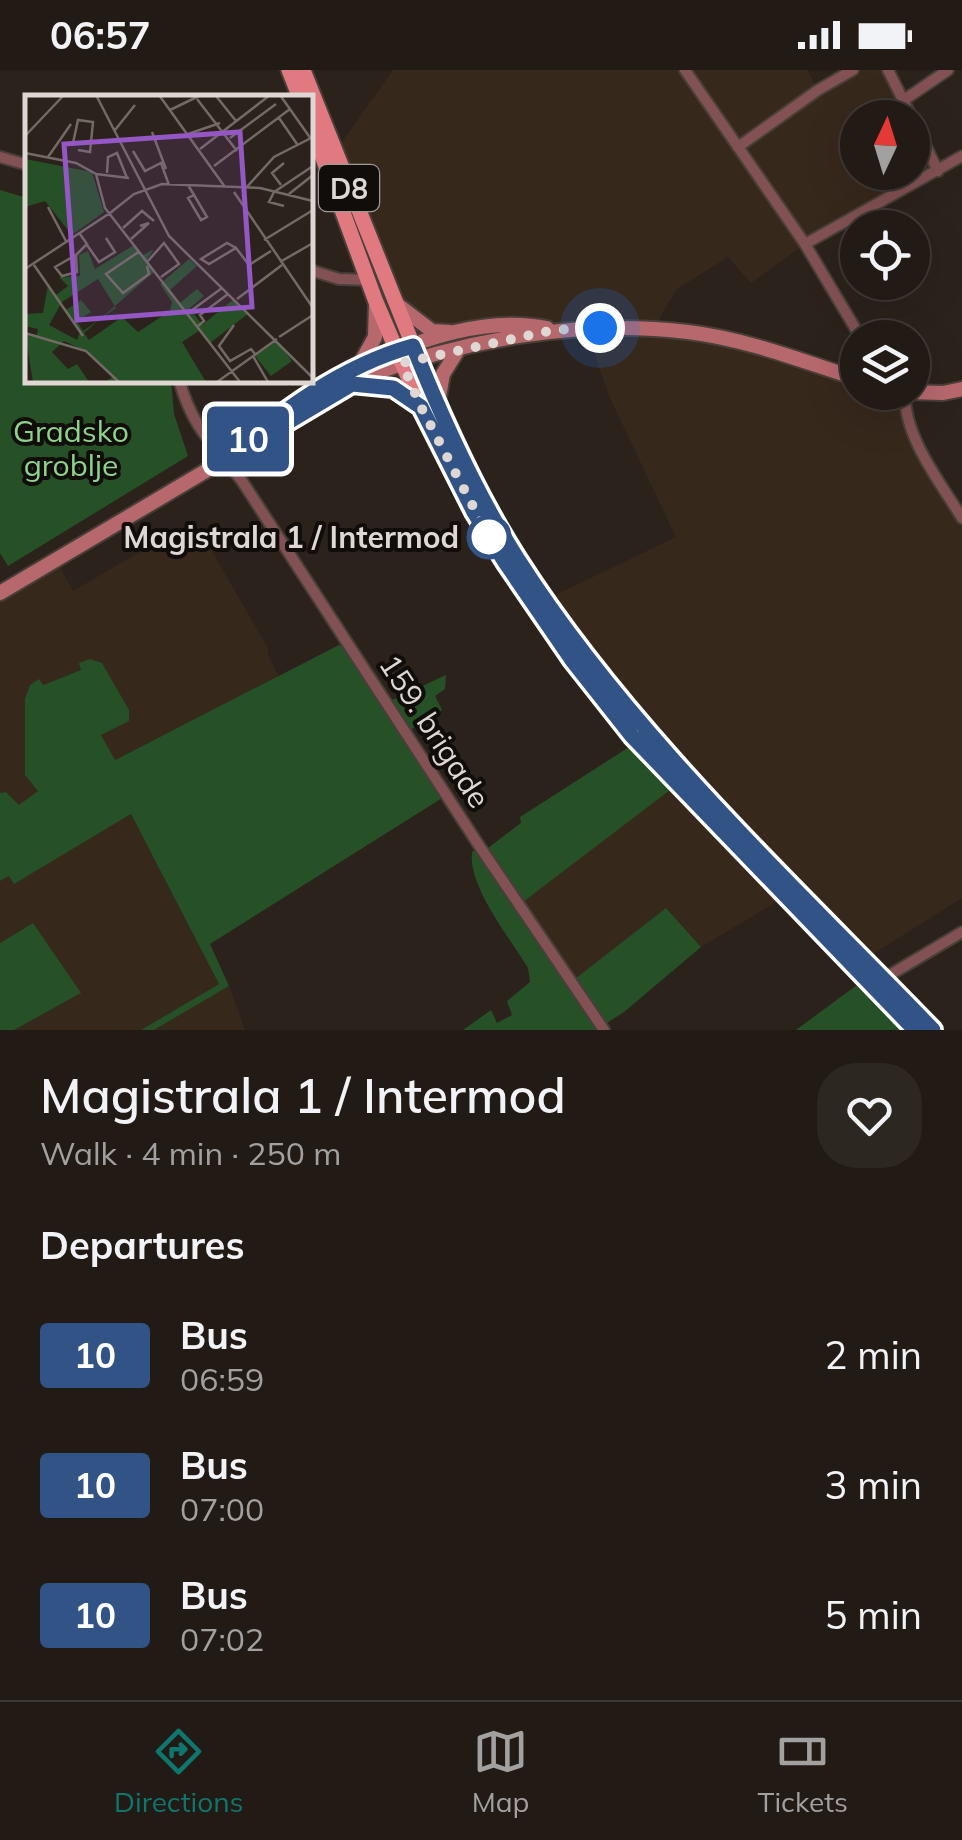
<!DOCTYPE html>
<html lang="en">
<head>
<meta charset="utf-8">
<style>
	body { margin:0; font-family:Mulish,sans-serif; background:#2d2722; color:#f1f3f6; height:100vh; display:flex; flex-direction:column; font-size:38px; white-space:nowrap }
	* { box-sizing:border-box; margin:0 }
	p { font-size:32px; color:#a2a1a0 }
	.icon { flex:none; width:55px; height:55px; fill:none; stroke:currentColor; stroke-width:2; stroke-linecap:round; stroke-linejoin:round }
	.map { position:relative; height:960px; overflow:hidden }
	.sheet { display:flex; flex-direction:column; background:#211a15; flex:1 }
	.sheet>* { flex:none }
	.badge { padding:0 20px; border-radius:8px; font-size:35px; line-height:65px }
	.needle { width:65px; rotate:4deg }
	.fabs { position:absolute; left:840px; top:30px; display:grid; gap:20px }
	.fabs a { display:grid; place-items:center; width:90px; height:90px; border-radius:50%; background:#211a15; box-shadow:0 10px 40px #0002,0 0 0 2px #3e3834; font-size:50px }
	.you { position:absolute; width:50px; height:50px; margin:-25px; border:8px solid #fff; border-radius:50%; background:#1a73e8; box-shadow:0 0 0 15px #1a73e833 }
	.map>.badge { position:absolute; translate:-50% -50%; box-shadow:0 0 0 5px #fff }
	h2 { padding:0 40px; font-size:38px; line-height:90px }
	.round { display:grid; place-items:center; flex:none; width:105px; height:105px; border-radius:40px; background:#2d2722 }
	.overview { display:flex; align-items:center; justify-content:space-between; height:170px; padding:0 40px }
	h1 { font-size:48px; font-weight:600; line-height:75px }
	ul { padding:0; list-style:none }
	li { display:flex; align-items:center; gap:30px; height:130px; padding:0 40px }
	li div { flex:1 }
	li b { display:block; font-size:38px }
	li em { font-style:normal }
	li .badge { min-width:110px; font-weight:700; text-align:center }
	.status { display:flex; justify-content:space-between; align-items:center; height:70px; padding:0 50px; background:#211a15; direction:ltr }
	.status svg { height:28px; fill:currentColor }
	.dock { display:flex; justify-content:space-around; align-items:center; height:140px; border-top:2px solid #3e3834; background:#211a15; font-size:28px; color:#a2a1a0 }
	.dock a { display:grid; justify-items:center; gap:5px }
	.dock .current { color:#0f766e }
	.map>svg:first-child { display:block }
</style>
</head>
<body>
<div class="status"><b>06:57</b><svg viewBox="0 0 49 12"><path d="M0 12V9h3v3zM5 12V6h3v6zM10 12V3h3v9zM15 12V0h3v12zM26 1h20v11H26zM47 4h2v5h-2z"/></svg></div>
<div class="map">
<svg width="962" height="960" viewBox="0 0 962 960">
	<rect width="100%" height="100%" fill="#2c221c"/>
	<g fill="#37281c">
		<polygon points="393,0 807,0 818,20 853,0 888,0 912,48 858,48 858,102 912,102 912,48 938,101 805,174 751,213 728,187 677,219 660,247 658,259 690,262 857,309 858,322 905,323 912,361 962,447 962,828 873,884 738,758 545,530 676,467 609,326 586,259 469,270 407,284 326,77 342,72"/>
		<polygon points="201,462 269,580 267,583 279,607 114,690 101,665 129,651 81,600 42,615 39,610 26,671 25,705 39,721 19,736 6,722 0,723 0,523 48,494 61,499 73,521 157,472 165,483"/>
		<polygon points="678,714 786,826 701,877 666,838 571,913 519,834"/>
		<polygon points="131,744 219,914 141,960 14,960 80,924 33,853 0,873 0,811 10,805 14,814"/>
		<polygon points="229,916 245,960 154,960"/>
	</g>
	<g fill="#265126">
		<polygon points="0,120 27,128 28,310 171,310 174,344 188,386 8,496 0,483"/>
		<polygon points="339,575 355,582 388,632 446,605 445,619 435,626 442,640 407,662 447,725 210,874 229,916 154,960 141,960 219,914 131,744 14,814 9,806 0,811 0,723 6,722 19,735 38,721 25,705 25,629 30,615 39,609 43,615 81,600 79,593 90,589 102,593 129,640 129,651 101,665 115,690"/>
		<path d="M637,672L678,714L519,835L571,912L666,838L701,877L624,942L602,956L604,960H463L491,940L497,953L512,945L507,931L530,912L528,898C510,868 468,817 472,782L480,777L484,781L521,753L520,747Z"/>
		<polygon points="33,853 81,923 14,960 0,960 0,873"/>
		<polygon points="865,909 915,960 796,960"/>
	</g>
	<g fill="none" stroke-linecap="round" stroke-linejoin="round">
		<defs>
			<g id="minor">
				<polyline points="685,0 805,174 861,268"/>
				<polyline points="888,0 912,48"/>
				<polyline points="904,30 948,0"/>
				<polyline points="912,48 938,101"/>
				<polyline points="738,77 818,20 853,0"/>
				<polyline points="0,87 28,95"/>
				<polyline points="805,174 962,86"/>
				<polyline points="310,200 339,209 369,210"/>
				<path d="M179,310C194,361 212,372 242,411L480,777L604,960"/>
				<path d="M905,322C903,366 940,412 962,448"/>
				<polyline points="883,909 962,862"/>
			</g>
			<g id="secondary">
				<polyline points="398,235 432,261 450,262"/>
				<polyline points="359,296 375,267 376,233"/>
				<polyline points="357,315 393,318 420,336"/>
				<polyline points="908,322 943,323 962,319"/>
				<polyline points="438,332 443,304 458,280"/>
				<path d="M255,364C325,307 454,239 547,258"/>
				<path d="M0,523L364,307C466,269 580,249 688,262C746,269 802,291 858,309"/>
			</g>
			<g id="primary">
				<polyline points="289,0 300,28"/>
				<polyline points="303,0 418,288 480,423 516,487 583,582 634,645 688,706 933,960"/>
				<polyline points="310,53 376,232 421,337 474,442 534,537 632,666 915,960"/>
			</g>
		</defs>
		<use href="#minor" stroke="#483f39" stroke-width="14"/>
		<use href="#secondary" stroke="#483f39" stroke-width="18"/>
		<use href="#primary" stroke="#483f39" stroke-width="19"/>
		<use href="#minor" stroke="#825153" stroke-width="10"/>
		<use href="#secondary" stroke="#b7686d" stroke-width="14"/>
		<use href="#primary" stroke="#e07a80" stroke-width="15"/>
	</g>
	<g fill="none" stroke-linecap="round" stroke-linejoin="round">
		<defs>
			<path id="line" d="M915,960L632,666L572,590L505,492L474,442L421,337L393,318L352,314L224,390C280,342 341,296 413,276C442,348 475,422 517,488C627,661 790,812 933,960"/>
		</defs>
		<use href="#line" stroke="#fff" stroke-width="22"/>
		<use href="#line" stroke="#325386" stroke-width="15"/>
		<polyline stroke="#ded7d3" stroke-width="10" stroke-dasharray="0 18" points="489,467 421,337 402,293 554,260 600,258"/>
	</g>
	<circle fill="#fff" stroke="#325386" stroke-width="5" cx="489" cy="467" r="20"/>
	<g text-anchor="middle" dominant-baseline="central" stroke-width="8" stroke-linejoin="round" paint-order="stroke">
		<rect fill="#110d0a" stroke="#a09a97" stroke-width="2.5" x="319" y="95" width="60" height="46" rx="8"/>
		<g font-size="28" font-weight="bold" fill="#ded7d3">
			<text x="349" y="118">D8</text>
		</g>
		<g font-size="30" fill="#8ed38c" stroke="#110d0a">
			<text x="71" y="361">Gradsko<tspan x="71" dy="34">groblje</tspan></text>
		</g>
		<g font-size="30" font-weight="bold" fill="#ded7d3" stroke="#110d0a" text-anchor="end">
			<text x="459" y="467">Magistrala 1 / Intermod</text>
		</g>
		<g font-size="30" fill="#ded7d3" stroke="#110d0a">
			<text transform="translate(435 661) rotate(57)">159. brigade</text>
		</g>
	</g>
	<g transform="translate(25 25)">
		<rect width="288" height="288" fill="#2c221c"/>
		<path d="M0,64L67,77L79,117L47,140L20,106L0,112ZM109,150L118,160L129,154L122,165L130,176L59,238L64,245L97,222L113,237L145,216L147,207L135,189L164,164L172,171L145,195L155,208L172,194L179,201L165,213L177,230L209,204L224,218L185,248L175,235L157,247L181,287H80L89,281L61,256L39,246L27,257L43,274L52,269L64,287H8L0,238L12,240L13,234L0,231V219L18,218L23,190L31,200L43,191L34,182L55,181L54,160L63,156L70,174ZM73,184L91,213L58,236L52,226L66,217L56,205L41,215L55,237L52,245L24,230L37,207ZM251,246L267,266L246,281L230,261Z" fill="#265126" fill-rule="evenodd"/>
		<path fill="none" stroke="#736a65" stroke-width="2.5" d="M71,0L144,141L288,283M134,0L200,92M255,0L286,44M191,1L211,26M172,4L212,56M145,15L176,0M254,23L272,49M90,35L110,10M127,37L141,74M163,39L195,28M0,41L39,0M205,43L251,9M48,48L53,25L68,27L65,57L53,55M175,54L245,0M108,56L120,76L136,68L144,90M0,58L51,68L71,79L80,113L215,287M23,62L46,29M189,71L265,14M82,78L83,62L92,58L102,83M71,79L104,83M163,90L169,100L182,122L176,125L163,103L169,100M256,90L247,78L259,68M220,94L249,62L288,42M209,97L288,213M264,99L288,80M259,111L244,107L249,97L288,71M23,112L42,148M85,118L109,99L137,89L235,93L288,106M98,133L117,116L129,126M106,144L124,128L115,131M239,145L288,115M62,150L74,167L90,157L81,143M211,153L202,148L176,164L184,169L211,153L224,170L246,156M115,156L81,179L98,198L124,179L122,171M51,160L30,172L37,181L52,177L51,160L62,149L55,139M123,166L139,148L154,169L136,182M255,167L288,148M9,170L58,241M0,174L88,116M212,204L257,170M163,218L197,193M209,230L194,251L205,266L226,254L230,259M173,231L179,226L175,220L203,199M0,238L61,256L94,287M254,242L288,220M228,261L243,287M192,287L252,244"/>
		<path fill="#9457c4" fill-opacity="0.15" stroke="#9457c4" stroke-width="5" d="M215,37L227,212L52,225L39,49Z"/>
		<rect width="288" height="288" fill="none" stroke="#ded7d3" stroke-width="5"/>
	</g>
</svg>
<div class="fabs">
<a><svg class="needle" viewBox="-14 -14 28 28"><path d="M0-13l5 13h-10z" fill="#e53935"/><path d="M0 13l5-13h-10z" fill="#a2a1a0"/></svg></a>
<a><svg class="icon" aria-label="locate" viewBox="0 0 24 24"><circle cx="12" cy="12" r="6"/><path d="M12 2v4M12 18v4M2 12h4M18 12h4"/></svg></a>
<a><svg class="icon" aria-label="layers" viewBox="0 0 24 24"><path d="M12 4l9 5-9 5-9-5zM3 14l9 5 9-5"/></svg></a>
</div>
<div class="you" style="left:600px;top:258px"></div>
<b class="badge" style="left:248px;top:369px;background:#325386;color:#fff">10</b>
</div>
<section class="sheet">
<div class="overview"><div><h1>Magistrala 1 / Intermod</h1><p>Walk · 4 min · 250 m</p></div><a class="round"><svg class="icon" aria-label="heart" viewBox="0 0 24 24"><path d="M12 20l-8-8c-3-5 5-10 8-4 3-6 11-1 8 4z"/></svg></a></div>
<h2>Departures</h2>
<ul>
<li><span class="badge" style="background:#325386;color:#fff">10</span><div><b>Bus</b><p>06:59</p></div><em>2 min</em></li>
<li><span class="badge" style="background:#325386;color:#fff">10</span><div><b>Bus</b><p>07:00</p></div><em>3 min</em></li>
<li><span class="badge" style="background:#325386;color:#fff">10</span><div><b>Bus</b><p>07:02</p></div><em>5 min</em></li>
</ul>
</section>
<nav class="dock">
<a class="current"><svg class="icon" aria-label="directions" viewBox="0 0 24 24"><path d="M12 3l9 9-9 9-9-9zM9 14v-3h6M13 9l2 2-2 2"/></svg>Directions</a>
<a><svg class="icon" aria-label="map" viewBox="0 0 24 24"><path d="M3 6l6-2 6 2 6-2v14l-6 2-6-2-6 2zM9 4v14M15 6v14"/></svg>Map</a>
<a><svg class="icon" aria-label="tickets" viewBox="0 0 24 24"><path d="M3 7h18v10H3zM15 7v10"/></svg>Tickets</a>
</nav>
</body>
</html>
